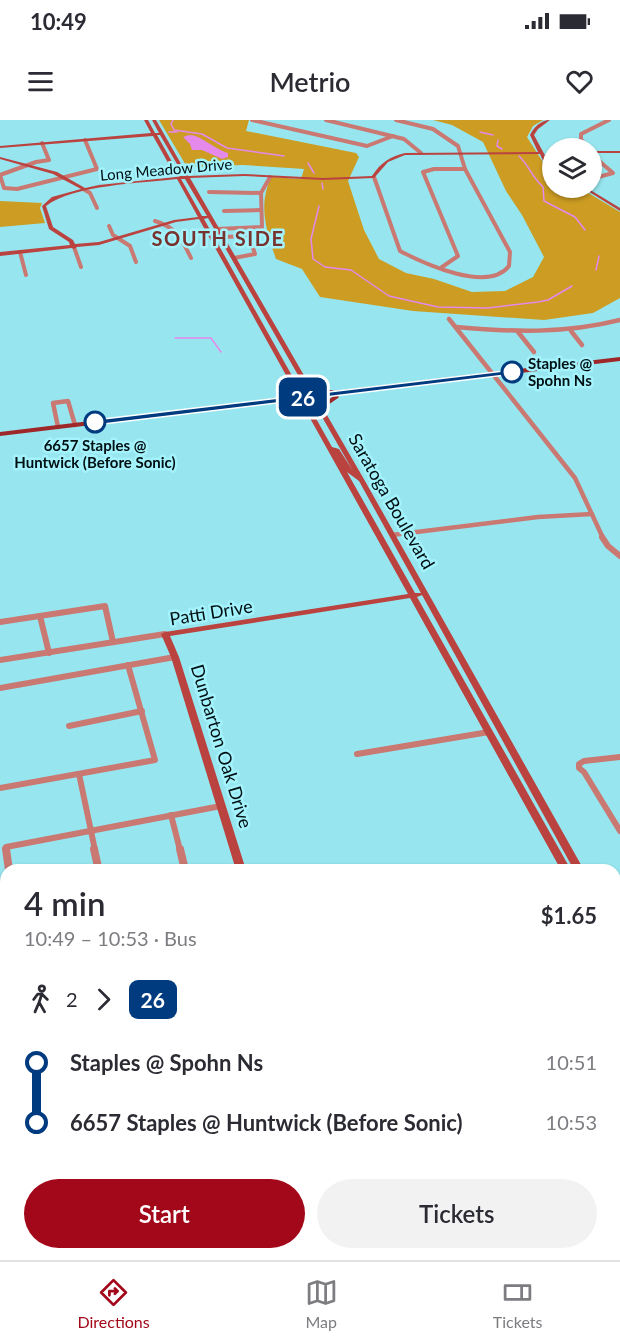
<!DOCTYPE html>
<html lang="en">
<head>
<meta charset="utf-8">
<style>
	body { margin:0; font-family:Lato,sans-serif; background:#f2f2f3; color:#2b2b33; height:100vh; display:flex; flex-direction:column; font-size:22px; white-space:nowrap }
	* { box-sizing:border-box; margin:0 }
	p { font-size:20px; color:#7c7c81 }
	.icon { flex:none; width:33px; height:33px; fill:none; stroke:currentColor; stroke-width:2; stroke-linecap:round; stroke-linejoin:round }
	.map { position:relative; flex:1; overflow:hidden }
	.side { position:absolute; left:0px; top:744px; width:621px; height:396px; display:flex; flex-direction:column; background:#fff; border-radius:18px 18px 0 0; box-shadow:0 2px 4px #0004 }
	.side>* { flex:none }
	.badge { padding:0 12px; border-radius:9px; font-size:21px; line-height:39px }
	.controls { position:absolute; left:542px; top:18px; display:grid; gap:12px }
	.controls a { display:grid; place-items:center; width:60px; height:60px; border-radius:50%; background:#fff; box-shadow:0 2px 4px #0004; font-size:30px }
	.map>.badge { position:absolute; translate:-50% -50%; box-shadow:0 0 0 3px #fff }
	.legs { display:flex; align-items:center; gap:9px; height:66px; padding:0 24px; font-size:20px }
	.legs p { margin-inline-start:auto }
	.head { display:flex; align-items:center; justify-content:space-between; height:102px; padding:0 24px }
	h1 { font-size:33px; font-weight:600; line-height:45px }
	.primary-button { display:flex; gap:12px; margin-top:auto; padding:12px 24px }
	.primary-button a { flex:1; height:69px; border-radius:36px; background:#a3081a; color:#fff; font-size:24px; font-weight:600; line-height:69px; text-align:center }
	.primary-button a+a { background:#f2f2f3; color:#2b2b33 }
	ul { padding:0 24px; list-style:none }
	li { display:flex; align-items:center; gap:21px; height:60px; font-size:22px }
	li i { display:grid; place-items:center; width:9px; height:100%; margin:0 8px; background:currentColor }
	li i::after { content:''; width:15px; height:15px; margin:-8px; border:4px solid; border-radius:50%; background:#fff }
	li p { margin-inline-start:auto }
	li:first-child i { background:linear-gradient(#0000 50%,currentColor 0) }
	li:last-child i { background:linear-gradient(currentColor 50%,#0000 0) }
	.status { display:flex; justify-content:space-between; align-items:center; height:42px; padding:0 30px; background:#fff; direction:ltr }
	.status svg { height:16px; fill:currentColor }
	header { display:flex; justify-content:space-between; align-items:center; height:78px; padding:0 24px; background:#fff; font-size:27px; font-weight:600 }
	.menu { display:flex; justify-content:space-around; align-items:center; height:84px; border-top:2px solid #e1e1e2; background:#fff; font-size:16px; color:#7c7c81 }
	.menu a { display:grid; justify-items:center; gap:3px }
	.menu .on { color:#a3081a }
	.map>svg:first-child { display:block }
</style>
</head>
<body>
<div class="status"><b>10:49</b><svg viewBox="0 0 49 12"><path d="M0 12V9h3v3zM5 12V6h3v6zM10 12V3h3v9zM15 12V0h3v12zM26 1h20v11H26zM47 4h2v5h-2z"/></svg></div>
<header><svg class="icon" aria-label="menu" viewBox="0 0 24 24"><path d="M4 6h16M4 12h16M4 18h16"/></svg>Metrio<svg class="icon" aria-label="heart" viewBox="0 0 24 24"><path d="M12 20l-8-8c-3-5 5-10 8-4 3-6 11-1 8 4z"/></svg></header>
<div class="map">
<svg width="620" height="1140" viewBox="0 0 620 1140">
	<rect width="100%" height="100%" fill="#97e6ef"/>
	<g fill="#cc9c23">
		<path d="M159,0H249L246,11L356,33L359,37L348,61L364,110L379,139L406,153L434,159L472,172L505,171L533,157L544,137L522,95L506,71L483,22L452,5L433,0H543L533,6L527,17L546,47L552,50V68H580L620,92V178L593,193L544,200L413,191L320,177L302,149L276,139C266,110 258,86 271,57L301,59L304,49L243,45L187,47Z"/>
		<polygon points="0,81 42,83 40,88 45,103 0,107"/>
	</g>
	<path fill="#e589ea" d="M189,15C201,15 214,29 228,33V37L222,39L202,30H192L190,24L183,17Z"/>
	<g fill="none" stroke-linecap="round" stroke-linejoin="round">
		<g stroke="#e589ea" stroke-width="1.5">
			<polyline points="173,0 171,4 174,10 202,14 227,28 284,36"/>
			<polyline points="169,12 177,12"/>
			<polyline points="480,12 493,15"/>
			<polyline points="498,20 497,26 502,29"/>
			<path d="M519,36C530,47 531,56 543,67L544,81L575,97L585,110"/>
			<polyline points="308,43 314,53"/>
			<polyline points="322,63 323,69"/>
			<polyline points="319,86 311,119 313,139 325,147 351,150 389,176 438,187 488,188 538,182 548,180 572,166"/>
			<polyline points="596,150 599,136"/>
			<polyline points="175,218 211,218 221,232"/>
		</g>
		<g stroke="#c97872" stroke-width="4">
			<polyline points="252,0 367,26 393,16"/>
			<polyline points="326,0 404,19 421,33"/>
			<polyline points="42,23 49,40 36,42 0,55 4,68 17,69 97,49 85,20"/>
			<polyline points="587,28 581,19 581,14 609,0"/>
			<polyline points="591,34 613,53 591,59"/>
			<path d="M374,57L400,131C425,144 488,173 509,146L510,132L465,49L458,26L433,9L396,0"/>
			<polyline points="85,70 90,73 97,88"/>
			<polyline points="209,72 261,73"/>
			<polyline points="224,91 261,90"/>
			<path d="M155,101C176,107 182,119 191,138"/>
			<polyline points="109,106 113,115 130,126 136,142"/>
			<polyline points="217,109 262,107 261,73 270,57"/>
			<polyline points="222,117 249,116 255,134 234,138"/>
			<polyline points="74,127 81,147"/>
			<polyline points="20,132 26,155"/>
			<polyline points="442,147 458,136 423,52 434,49 465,49"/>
		</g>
		<g stroke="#c97872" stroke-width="4.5">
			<polyline points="449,199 575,358 603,418"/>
			<path d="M456,207C512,212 565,214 620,200"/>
			<polyline points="571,211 582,225"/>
			<polyline points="518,212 534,232"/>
			<polyline points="58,307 53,283 68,281 75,305"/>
			<polyline points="392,415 538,397 592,394"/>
		</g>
		<g stroke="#c97872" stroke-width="6">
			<polyline points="602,417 608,426 620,436"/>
			<polyline points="40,496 49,533"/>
			<polyline points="0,502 105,486 113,522"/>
			<polyline points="0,540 165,514"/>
			<polyline points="0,568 175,537"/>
			<polyline points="69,606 142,591"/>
			<polyline points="357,634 489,612"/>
			<polyline points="620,637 584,641 579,644 579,648 584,652 620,711"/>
			<polyline points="79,654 95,730"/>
			<polyline points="0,668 155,640 128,545"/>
			<polyline points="171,695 180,730"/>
			<polyline points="6,730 6,727 221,686"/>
		</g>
		<g stroke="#c97872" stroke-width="8">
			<polyline points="6,729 9,750"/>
			<polyline points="94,729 98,747"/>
			<polyline points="180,729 185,750"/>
			<polyline points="615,792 620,791"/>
			<polyline points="615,800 620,799"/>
			<polyline points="0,881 6,880"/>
			<polyline points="0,1106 4,1140"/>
			<polyline points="51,1140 75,1134"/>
		</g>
		<g fill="#ba4340" fill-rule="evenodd">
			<path d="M144,0H148L155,13H159L152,0H156L188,56L244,54L323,58L372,56C381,42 390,37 405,33L538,32L530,15C534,7 541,0 550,0L538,9L534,15L548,41L552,45V48L544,43L540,34L405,35L388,42L374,58L323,60L244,56L190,58L365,361L584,750H574L359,361L347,352L415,473H421L422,475L417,477L571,750H561L410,478L170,516L179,537L246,750H236L171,537L161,514L165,512L408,474L199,99L176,102L99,125L77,127L74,129L72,128L0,136V132L70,125L69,122L49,109L42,86L52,77L81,69L53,54L0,39V37L57,52L85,68L99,65L176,57L153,16L0,28V26L151,13ZM157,15H160L184,56H180ZM177,59L198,97L174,100L99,122L75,124L73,120L53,107L46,86C73,65 142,63 177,59ZM181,59H185L207,96H202ZM208,98L353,351L339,329L332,327L204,99Z"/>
			<rect x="591" y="31" width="29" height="2"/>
			<polygon points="583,68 587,68 620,88 620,91"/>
			<polygon points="615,809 619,810 620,813 620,825 616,824 615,821"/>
			<polygon points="615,834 619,835 620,838 620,851 616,850 615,847"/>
			<polygon points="321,1134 333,1134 335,1140 323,1140"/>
		</g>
		<g fill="#9e2829" fill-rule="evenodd">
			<path d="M620,237V241L337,275L339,277L338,278L328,285L323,292L321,293L318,291L323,283L334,276L0,316V312L278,278L279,277C287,273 289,266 295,264L298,266L289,277L326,273L317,270L302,262V260L304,259L321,268L335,271Z"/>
			<polygon points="279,283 305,288 316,298 315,299 311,299 301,291 277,286 277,284"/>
		</g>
	</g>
	<polygon fill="#003b80" stroke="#fff" stroke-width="1.5" points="512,250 516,252 515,254 95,305 90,302 95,300"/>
	<g fill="#fff" stroke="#003b80" stroke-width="3">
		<circle cx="512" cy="252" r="10"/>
		<circle cx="95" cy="302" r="10"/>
	</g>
	<g text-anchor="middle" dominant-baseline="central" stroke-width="5" stroke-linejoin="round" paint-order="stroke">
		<g font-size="15" fill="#000f12" stroke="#a4f3fc">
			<text transform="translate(166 49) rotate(-5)">Long Meadow Drive</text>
		</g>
		<g font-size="15" font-weight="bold" fill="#000f12" stroke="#a4f3fc" text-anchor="start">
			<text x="528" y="243">Staples @<tspan x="528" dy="17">Spohn Ns</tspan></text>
			<text x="95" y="325" text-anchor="middle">6657 Staples @<tspan x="95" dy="17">Huntwick (Before Sonic)</tspan></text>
		</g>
		<g font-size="18" fill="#000f12" stroke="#a4f3fc">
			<text transform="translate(392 381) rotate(60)">Saratoga Boulevard</text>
			<text transform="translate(211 492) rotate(-9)">Patti Drive</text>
			<text transform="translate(222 626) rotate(73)">Dunbarton Oak Drive</text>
		</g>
		<g font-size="20" font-weight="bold" letter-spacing="1.5" fill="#78322e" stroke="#a4f3fc">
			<text x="218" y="118">SOUTH SIDE</text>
		</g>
	</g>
</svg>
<div class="controls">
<a><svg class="icon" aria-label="layers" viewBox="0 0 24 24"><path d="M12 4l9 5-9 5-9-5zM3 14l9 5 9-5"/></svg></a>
</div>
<b class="badge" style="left:303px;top:277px;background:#003b80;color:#fff">26</b>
<section class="side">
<div class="head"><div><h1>4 min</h1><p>10:49 – 10:53 · Bus</p></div><b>$1.65</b></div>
<div class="legs"><svg class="icon" aria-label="walk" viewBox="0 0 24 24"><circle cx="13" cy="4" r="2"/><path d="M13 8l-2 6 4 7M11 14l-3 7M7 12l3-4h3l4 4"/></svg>2<svg class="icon" aria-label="forward" viewBox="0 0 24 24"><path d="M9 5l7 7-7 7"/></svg><b class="badge" style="background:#003b80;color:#fff">26</b></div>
<ul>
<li><i style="color:#003b80"></i><b>Staples @ Spohn Ns</b><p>10:51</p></li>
<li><i style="color:#003b80"></i><b>6657 Staples @ Huntwick (Before Sonic)</b><p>10:53</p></li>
</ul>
<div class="primary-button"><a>Start</a><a>Tickets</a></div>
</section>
</div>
<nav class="menu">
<a class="on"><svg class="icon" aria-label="directions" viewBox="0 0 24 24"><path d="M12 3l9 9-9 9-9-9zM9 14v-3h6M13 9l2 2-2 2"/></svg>Directions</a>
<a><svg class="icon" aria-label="map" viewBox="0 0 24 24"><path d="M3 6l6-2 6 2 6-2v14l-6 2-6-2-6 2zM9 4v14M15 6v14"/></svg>Map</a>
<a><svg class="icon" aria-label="tickets" viewBox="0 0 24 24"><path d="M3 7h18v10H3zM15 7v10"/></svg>Tickets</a>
</nav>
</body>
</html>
